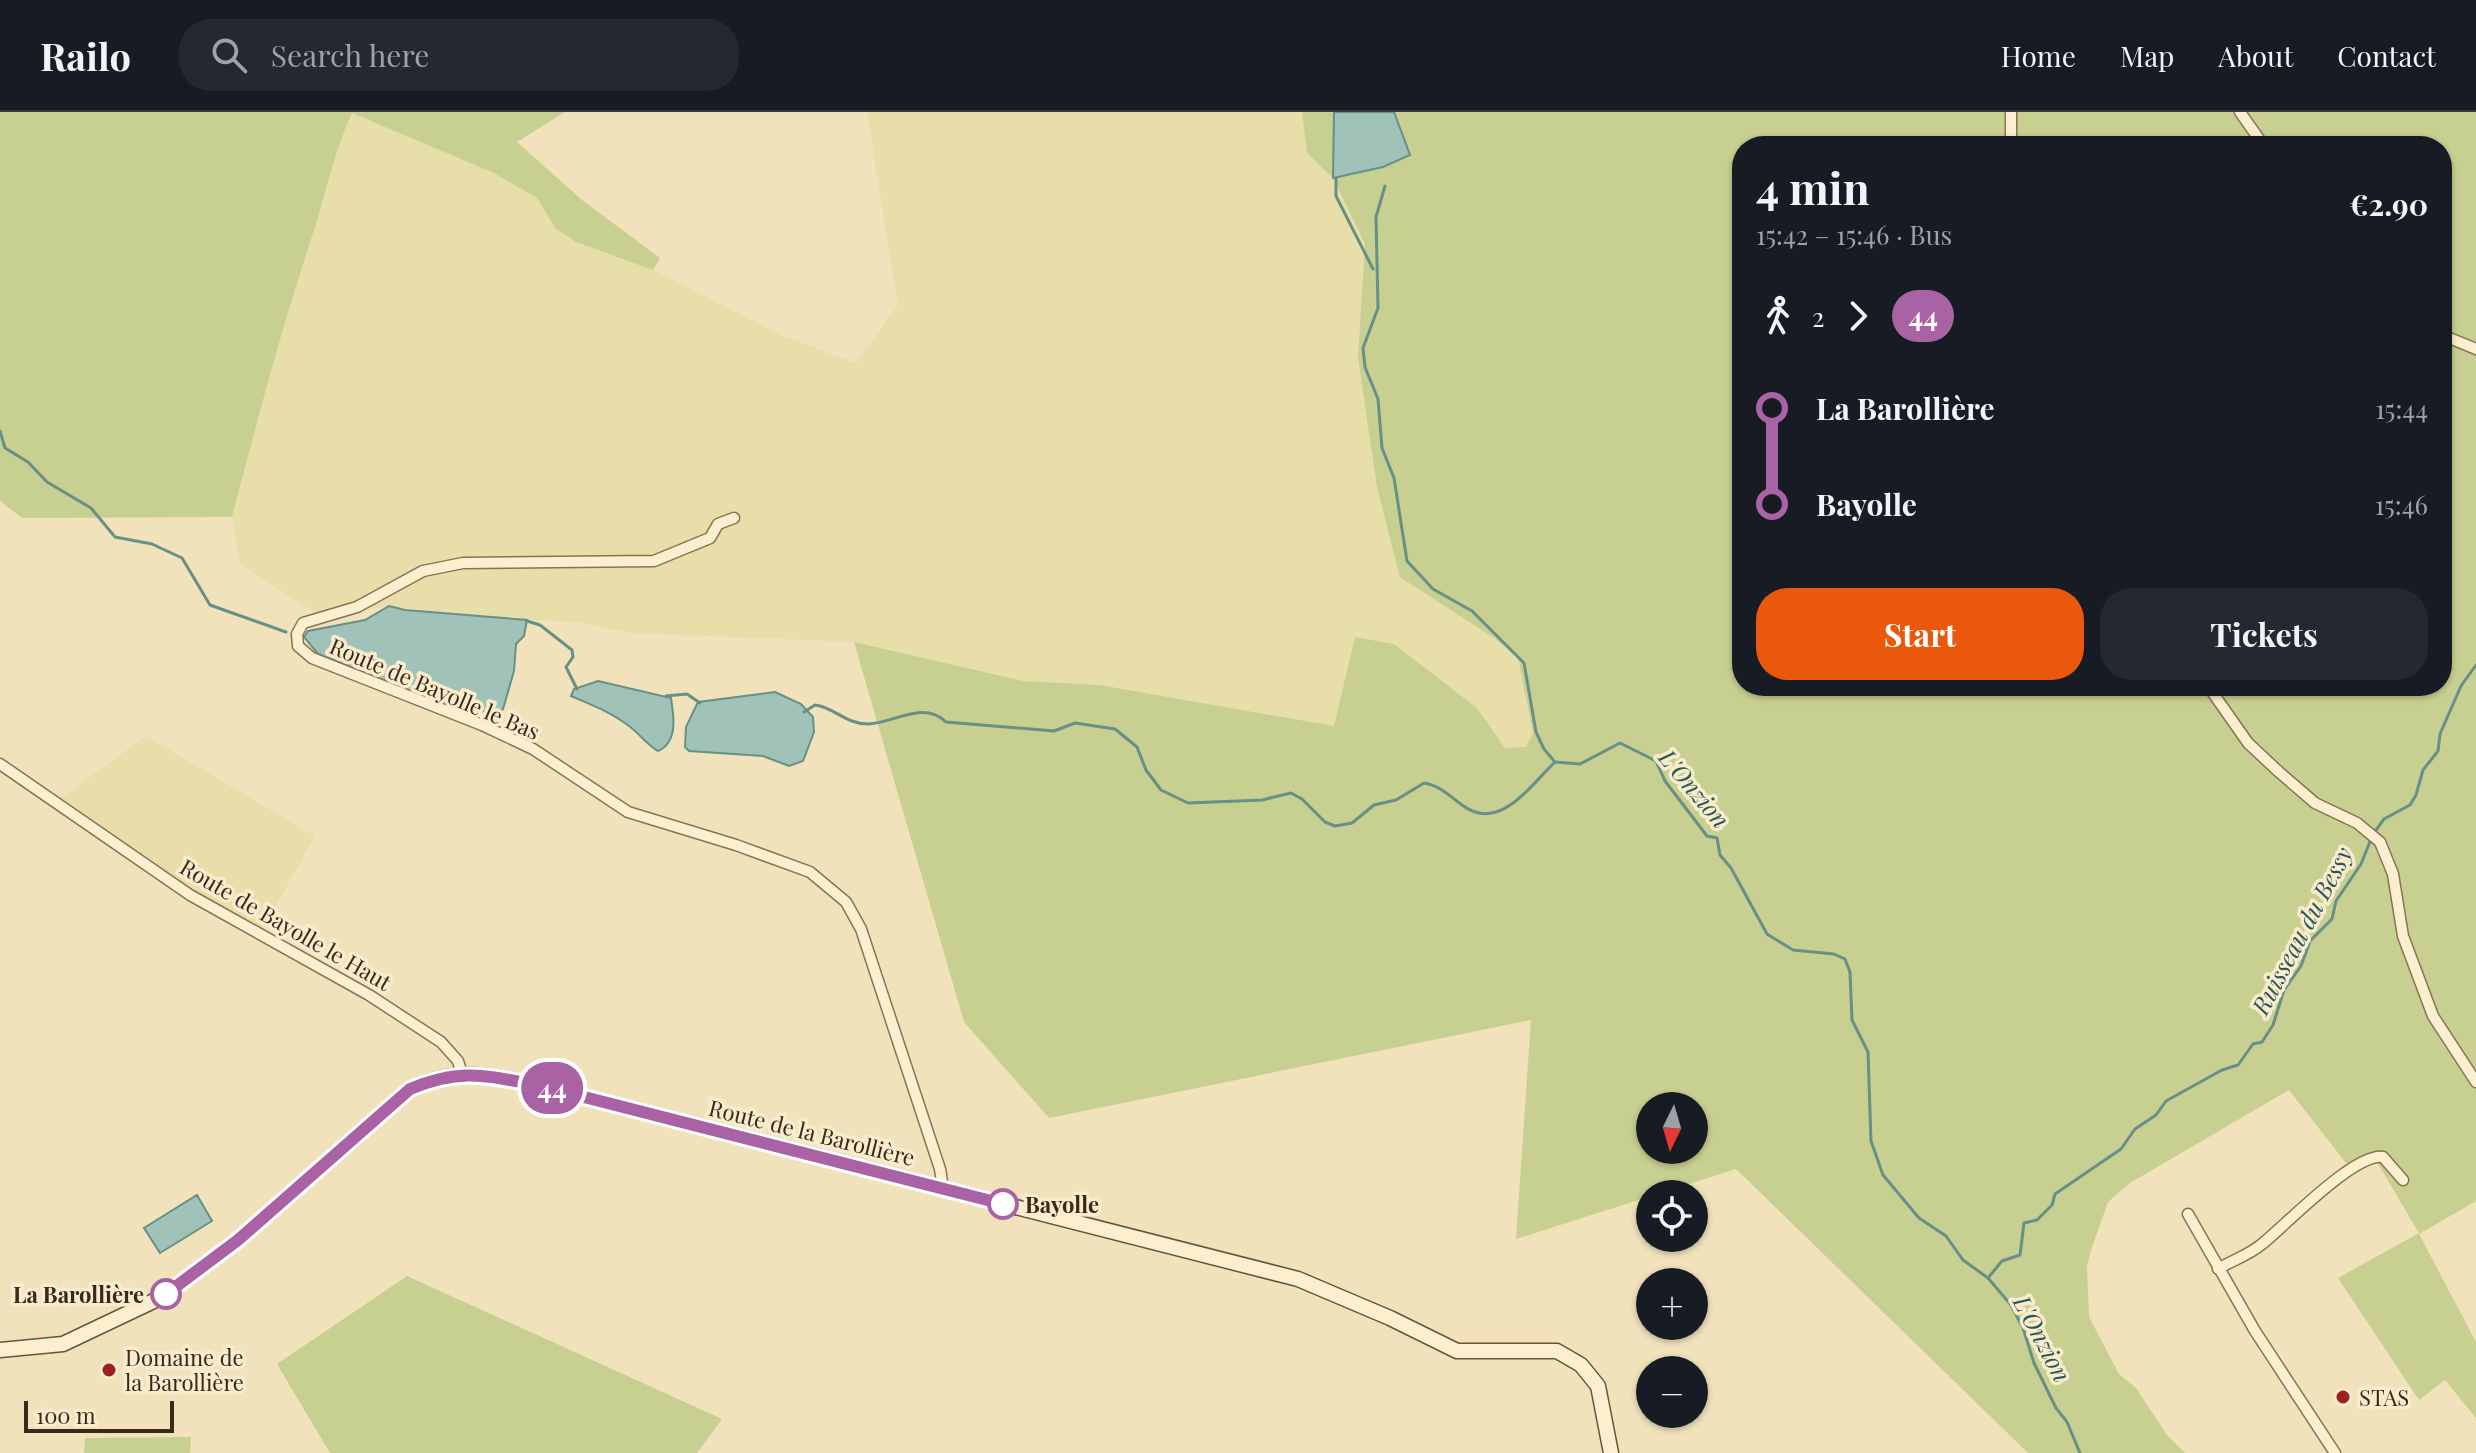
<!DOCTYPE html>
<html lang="en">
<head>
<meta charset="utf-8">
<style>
	body { margin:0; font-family:"Playfair Display",serif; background:#242831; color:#f1f3f6; height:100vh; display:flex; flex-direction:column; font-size:30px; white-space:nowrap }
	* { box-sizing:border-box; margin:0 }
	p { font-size:26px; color:#9ea1a6 }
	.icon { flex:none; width:44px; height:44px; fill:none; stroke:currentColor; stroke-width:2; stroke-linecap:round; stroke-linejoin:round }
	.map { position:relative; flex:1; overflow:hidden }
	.drawer { position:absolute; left:1732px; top:24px; width:720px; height:560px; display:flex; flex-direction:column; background:#171b24; border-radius:32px; box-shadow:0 2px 6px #0004 }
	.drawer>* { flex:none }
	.badge { padding:0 16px; border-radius:26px; font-size:28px; line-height:52px }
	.needle { width:52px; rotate:185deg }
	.buttons { position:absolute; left:1636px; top:980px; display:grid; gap:16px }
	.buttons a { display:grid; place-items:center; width:72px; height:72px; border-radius:50%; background:#171b24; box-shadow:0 2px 6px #0004; font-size:40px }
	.scale { position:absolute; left:24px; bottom:20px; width:150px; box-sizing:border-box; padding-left:8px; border:4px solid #38291b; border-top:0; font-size:22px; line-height:28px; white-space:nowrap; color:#38291b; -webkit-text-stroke:6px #f8eccd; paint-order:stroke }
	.map>.badge { position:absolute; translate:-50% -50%; box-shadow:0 0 0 4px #fff }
	.legs { display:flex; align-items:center; gap:12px; height:88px; padding:0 24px; font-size:26px }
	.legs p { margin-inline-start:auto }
	.head { display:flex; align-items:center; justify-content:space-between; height:136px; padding:0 24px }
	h1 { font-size:44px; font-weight:700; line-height:60px }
	.button { display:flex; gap:16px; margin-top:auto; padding:16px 24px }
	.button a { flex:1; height:92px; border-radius:32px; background:#ea580c; color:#fff; font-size:32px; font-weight:700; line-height:92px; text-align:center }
	.button a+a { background:#242831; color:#f1f3f6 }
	ul { padding:0 24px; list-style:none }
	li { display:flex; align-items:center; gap:28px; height:96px; font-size:30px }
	li i { display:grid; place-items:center; width:12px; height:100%; margin:0 10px; background:currentColor }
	li i::after { content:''; width:20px; height:20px; margin:-10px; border:6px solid; border-radius:50%; background:#171b24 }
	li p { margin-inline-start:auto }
	li:first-child i { background:linear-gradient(#0000 50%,currentColor 0) }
	li:last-child i { background:linear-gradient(currentColor 50%,#0000 0) }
	header { display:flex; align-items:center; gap:48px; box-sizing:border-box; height:112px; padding:0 40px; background:#171b24; border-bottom:2px solid #363941 }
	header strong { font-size:38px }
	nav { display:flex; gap:44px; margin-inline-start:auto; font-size:28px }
	.search { width:560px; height:72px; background:#242831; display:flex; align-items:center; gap:20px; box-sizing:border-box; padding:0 28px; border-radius:32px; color:#9ea1a6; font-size:30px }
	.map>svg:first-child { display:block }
</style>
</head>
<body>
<header>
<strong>Railo</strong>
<div class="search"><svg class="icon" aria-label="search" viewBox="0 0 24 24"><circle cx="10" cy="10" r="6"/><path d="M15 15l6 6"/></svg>Search here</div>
<nav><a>Home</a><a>Map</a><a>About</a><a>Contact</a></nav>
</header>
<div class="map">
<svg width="2476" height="1341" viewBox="0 0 2476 1341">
	<rect width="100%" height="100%" fill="#f1e2bc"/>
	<g fill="#e7dea9">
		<polygon points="867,0 1302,0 1307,41 1333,66 1365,132 1358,246 1494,526 1518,546 1533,621 1526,635 1505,636 1477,596 1394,532 1355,525 1335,614 1100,573 1023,569 854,530 631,521 576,510 467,504 389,494 322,505 240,452 232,405 284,205 310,132 331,50 352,1 494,61 537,86 556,117 576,130 653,158 783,224 856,251 898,193"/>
		<polygon points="146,624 315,724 260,822 57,689"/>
	</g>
	<g fill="#c7d090" fill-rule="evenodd">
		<path d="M0,0H565L517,30L582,88L660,146L653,158L576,130L556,117L537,86L494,61L352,1C332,45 324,89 309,134C279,224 256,314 232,405L22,406L0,389Z"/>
		<path d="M1302,0H2476V1089L2419,1122L2476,1230V1306L2445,1268L2419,1288L2338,1166L2419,1121L2377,1050L2346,1051L2289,978L2130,1071L2108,1090L2091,1138L2087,1154L2089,1205L2119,1262L2136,1276L2167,1323L2185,1341H2028L1736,1057L1516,1127L1531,908L1049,1006L964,910L854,530L1023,569L1100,573L1334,614L1355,525L1394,532L1477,596L1505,636L1526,635L1533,621L1518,546L1494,526L1400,465L1377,375L1358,246L1365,132L1333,66L1307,41ZM1742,34H2442V574H1742ZM1650,994H1694V1038H1650Z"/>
		<polygon points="407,1164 722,1307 697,1341 330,1341 277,1252"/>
		<polygon points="191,1325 190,1341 84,1341 85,1326"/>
	</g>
	<g fill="#a1c2b9" stroke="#679087" stroke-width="2">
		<polygon points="1334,0 1394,0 1410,43 1383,55 1333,66"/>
		<polygon points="389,494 405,498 527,508 524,524 516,532 514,559 503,597 497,601 453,596 318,542 304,525 308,519 365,508"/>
		<path d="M598,569L671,586C674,605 678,630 658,639C646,632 640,622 629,614C611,600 592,593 571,584L574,577Z"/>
		<polygon points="775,580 801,592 813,605 814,620 803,649 789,654 763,644 689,639 685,635 686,615 698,590"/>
		<polygon points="197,1083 212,1109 160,1141 144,1116"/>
	</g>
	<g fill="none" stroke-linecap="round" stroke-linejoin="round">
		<g stroke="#679087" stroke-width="3">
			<polyline points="1336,66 1336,84 1373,157"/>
			<polyline points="1385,74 1376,105 1378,196 1363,236 1365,255 1378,287 1382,336 1394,366 1407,449 1433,477 1472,499 1524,551 1536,620 1544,637 1555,650 1580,652 1620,631 1656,649 1665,669 1707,724 1717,726 1720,743 1731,756 1767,822 1793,838 1834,842 1845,847 1850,860 1852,908 1868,940 1871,1029 1883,1063 1919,1106 1946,1124 1963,1148 1988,1166 2011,1193 2023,1216 2034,1251 2056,1296 2067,1310 2080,1341"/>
			<polyline points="0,319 5,336 28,350 47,370 91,396 115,425 152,432 182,446 210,493 286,520"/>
			<polyline points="527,509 540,513 572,538 573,545 566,555 577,577"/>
			<polyline points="666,584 687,582 700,591"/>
			<path d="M804,600L815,593C836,596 845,612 868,612C895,611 923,588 946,610L1054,619L1075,611L1115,617L1137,635L1146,658L1161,678L1188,691L1262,688L1291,681L1302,687L1325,710L1335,714L1352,711L1374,693L1396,688L1424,671C1439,673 1450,684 1462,693C1499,721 1529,675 1555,650"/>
			<polyline points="2376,718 2384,707 2410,693 2416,683 2423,658 2438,639 2440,622 2461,574 2476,553"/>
			<polyline points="1988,1166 2002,1149 2020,1143 2024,1111 2037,1108 2052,1093 2055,1082 2121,1037 2135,1017 2156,1003 2166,989 2222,958 2238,953 2253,932 2262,930 2273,913 2284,878 2301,854 2310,829 2332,807 2336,789 2361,752 2371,727"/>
		</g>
		<defs>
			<g id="minor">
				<polyline points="2011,0 2011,34"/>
				<polyline points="2240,0 2264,34"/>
				<polyline points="2442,223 2476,237"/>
				<polyline points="734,406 718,412 710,426 654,449 463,451 423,459 357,495 303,511 297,522 298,534 312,546 482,613 533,637 628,700 736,733 810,760 846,790 861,817 940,1057 943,1076"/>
				<polyline points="2208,574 2248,631 2279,660 2315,691 2357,711 2380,730 2393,762 2403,824 2433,904 2476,970"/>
				<polyline points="0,652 190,783 369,883 441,930 458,949 462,962"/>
				<polyline points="2188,1102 2255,1219 2335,1341"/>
				<path d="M2218,1157C2233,1148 2249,1143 2262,1132C2286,1113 2354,1041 2383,1045L2403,1068"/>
			</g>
			<path id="secondary" d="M0,1238L63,1232L162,1185L238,1128L410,977C462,954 488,964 541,974L1298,1167L1390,1206L1457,1239H1557L1581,1253L1598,1274L1611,1341"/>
		</defs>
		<use href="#minor" stroke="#8a7254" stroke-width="13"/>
		<use href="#secondary" stroke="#6c5338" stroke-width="17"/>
		<use href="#minor" stroke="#fcefd0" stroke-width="10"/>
		<use href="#secondary" stroke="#fcefd0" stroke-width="14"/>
	</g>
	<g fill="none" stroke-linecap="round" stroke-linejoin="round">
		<defs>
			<path id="line-1" d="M166,1182L238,1128L410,977C462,955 487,964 541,974L1003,1092"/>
		</defs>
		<use href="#line-1" stroke="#fff" stroke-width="18"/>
		<use href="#line-1" stroke="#a963a5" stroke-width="12"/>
	</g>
	<g fill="#fff" stroke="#a963a5" stroke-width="4">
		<circle cx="1003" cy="1092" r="14"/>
		<circle cx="166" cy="1182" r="14"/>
	</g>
	<g fill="#9e2020" stroke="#f8eccd" stroke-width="3">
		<circle cx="109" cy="1258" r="8"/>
		<circle cx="2343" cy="1285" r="8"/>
	</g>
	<g text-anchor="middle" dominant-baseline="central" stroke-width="7" stroke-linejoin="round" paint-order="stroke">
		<g font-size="22" fill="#38291b" stroke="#f8eccd">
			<text transform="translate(435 576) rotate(23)">Route de Bayolle le Bas</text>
			<text transform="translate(286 812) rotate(30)">Route de Bayolle le Haut</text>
			<text transform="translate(812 1020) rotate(14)">Route de la Barollière</text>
		</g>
		<g font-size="22" font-weight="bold" fill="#38291b" stroke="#f8eccd" text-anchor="start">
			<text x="1025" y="1092">Bayolle</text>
			<text x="144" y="1182" text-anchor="end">La Barollière</text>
		</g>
		<g font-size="22" fill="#38291b" stroke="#f8eccd" text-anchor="start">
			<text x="125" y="1245">Domaine de<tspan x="125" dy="25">la Barollière</tspan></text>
			<text x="2359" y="1285">STAS</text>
		</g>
		<g font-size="24" font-style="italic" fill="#285957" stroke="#f8eccd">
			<text transform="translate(1695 676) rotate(50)">L'Onzion</text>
			<text transform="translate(2301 818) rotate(-62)">Ruisseau du Bessy</text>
			<text transform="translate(2043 1226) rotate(62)">L'Onzion</text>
		</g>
	</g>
</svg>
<div class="buttons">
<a><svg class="needle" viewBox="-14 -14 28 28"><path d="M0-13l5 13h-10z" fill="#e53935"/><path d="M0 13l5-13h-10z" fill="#9ea1a6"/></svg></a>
<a><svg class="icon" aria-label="locate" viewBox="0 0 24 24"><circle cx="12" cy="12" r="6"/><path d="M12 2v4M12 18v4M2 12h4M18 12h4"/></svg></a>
<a>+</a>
<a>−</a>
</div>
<div class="scale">100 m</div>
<b class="badge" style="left:552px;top:976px;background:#a963a5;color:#fff">44</b>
<section class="drawer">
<div class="head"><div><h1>4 min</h1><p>15:42 – 15:46 · Bus</p></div><b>€2.90</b></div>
<div class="legs"><svg class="icon" aria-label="walk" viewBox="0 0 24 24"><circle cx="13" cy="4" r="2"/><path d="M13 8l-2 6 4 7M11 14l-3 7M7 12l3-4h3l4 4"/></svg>2<svg class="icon" aria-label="forward" viewBox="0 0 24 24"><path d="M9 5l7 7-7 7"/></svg><b class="badge" style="background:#a963a5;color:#fff">44</b></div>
<ul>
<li><i style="color:#a963a5"></i><b>La Barollière</b><p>15:44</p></li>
<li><i style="color:#a963a5"></i><b>Bayolle</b><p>15:46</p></li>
</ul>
<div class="button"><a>Start</a><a>Tickets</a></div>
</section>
</div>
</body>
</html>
